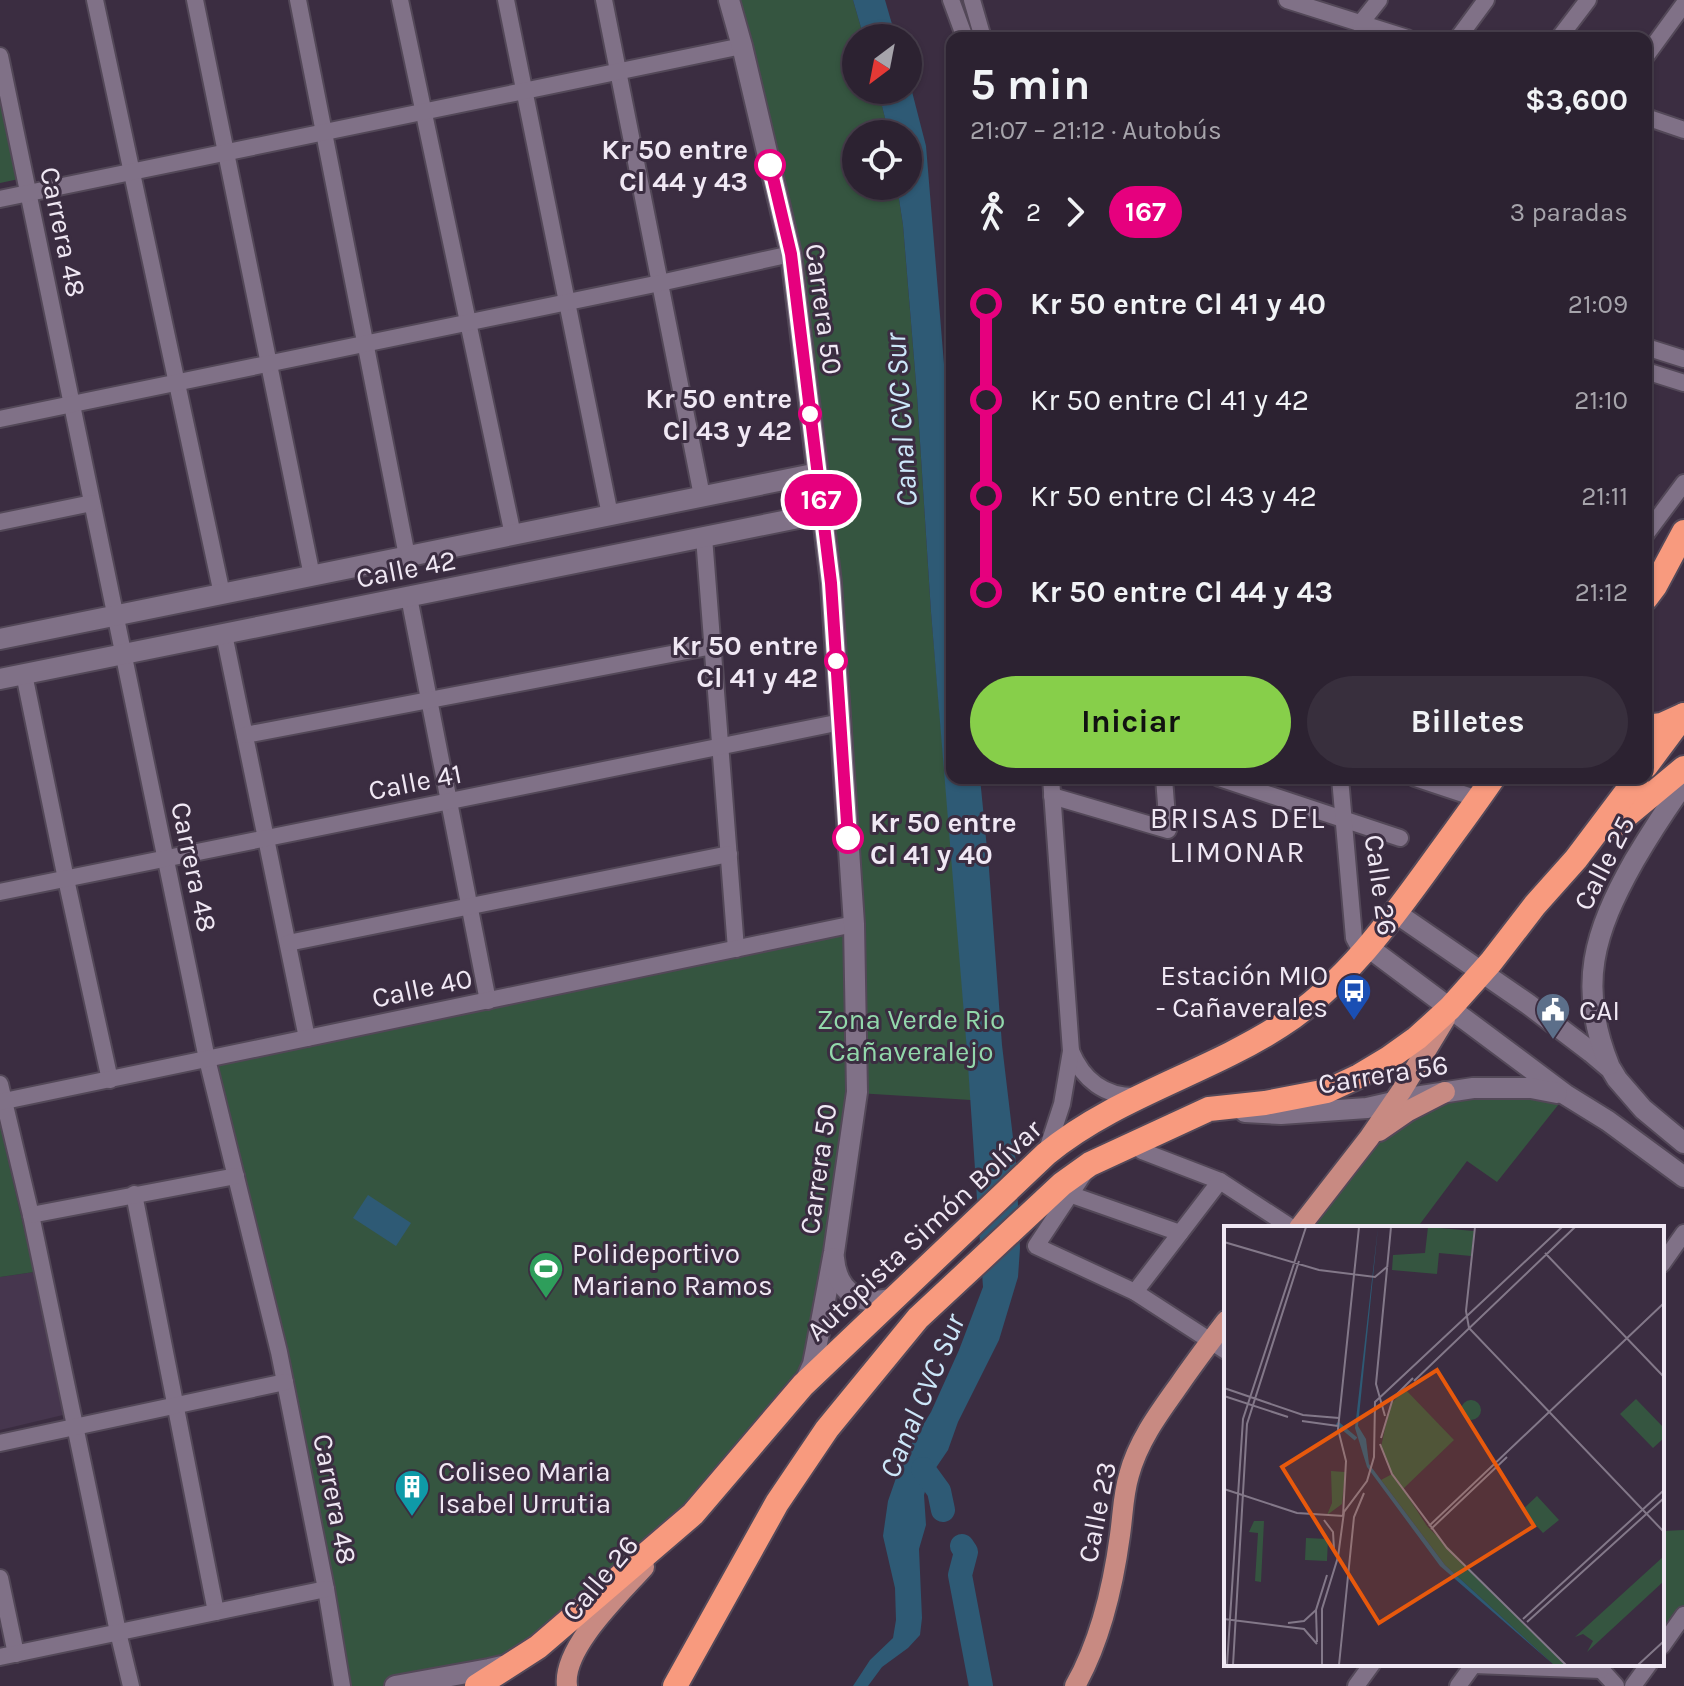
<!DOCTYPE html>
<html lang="es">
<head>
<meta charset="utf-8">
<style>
	body { margin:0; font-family:Karla,sans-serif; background:#382f3d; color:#f1f3f6; height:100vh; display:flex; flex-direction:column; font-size:30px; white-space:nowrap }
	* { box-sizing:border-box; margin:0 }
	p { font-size:26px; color:#a6a4ab }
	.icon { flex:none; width:44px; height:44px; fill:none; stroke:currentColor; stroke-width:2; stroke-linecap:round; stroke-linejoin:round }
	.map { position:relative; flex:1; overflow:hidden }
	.drawer { position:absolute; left:946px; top:32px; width:706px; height:752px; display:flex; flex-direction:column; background:#2c2231; border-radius:16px; box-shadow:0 2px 6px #0004,0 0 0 2px #483f4d }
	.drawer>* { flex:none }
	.badge { padding:0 16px; border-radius:26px; font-size:28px; line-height:52px }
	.needle { width:52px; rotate:212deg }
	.buttons { position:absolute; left:842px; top:24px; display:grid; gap:16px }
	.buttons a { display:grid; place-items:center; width:80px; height:80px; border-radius:50%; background:#2c2231; box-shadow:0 2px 6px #0004,0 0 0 2px #483f4d; font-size:40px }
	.map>.badge { position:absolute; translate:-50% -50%; box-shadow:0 0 0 4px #fff }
	.legs { display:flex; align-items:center; gap:12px; height:88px; padding:0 24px; font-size:26px }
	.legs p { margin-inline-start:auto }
	.headline { display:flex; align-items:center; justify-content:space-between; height:136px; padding:0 24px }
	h1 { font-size:44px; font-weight:700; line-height:60px }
	.primary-button { display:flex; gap:16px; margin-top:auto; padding:16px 24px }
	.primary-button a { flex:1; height:92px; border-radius:48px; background:#87cf4a; color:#111; font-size:32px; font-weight:700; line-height:92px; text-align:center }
	.primary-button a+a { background:#382f3d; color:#f1f3f6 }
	ul { padding:0 24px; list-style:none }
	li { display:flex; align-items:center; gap:28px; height:96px; font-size:30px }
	li i { display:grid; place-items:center; width:12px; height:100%; margin:0 10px; background:currentColor }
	li i::after { content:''; width:20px; height:20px; margin:-10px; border:6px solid; border-radius:50%; background:#2c2231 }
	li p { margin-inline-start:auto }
	li:first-child i { background:linear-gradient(#0000 50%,currentColor 0) }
	li:last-child i { background:linear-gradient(currentColor 50%,#0000 0) }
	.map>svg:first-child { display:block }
</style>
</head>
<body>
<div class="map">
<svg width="1684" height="1686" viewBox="0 0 1684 1686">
	<rect width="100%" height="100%" fill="#3b2d41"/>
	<polygon fill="#46364e" points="34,1272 63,1415 0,1430 0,1277"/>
	<g fill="#355540">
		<polygon points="740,0 853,0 864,38 856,38 856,90 878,90 889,134 856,134 856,186 897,186 903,225 917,395 931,612 956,902 971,1100 857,1093 816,1349 711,1491 538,1647 395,1686 342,1686 326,1589 207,1059 854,924 831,583 834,523 801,253"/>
		<polygon points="0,88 19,179 0,183"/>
		<polygon points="1566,1095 1497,1182 1467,1161 1417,1228 1299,1228 1415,1097"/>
		<polygon points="0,1125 34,1272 0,1277"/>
		<polygon points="1684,1530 1684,1615 1662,1646 1662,1531"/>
	</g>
	<g fill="#2e5a75">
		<polygon points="853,0 885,0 896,38 864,38"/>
		<polygon points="908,76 926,146 952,461 952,778 980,778 989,869 1002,1045 1016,1163 1020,1248 1018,1277 999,1340 958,1422 948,1450 929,1478 924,1495 926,1525 919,1549 922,1618 920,1635 908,1648 882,1667 868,1686 853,1686 870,1660 893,1638 896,1620 895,1588 883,1536 888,1501 903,1458 931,1412 959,1350 983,1287 967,1051 931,612 917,395 903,225 897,186 908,186 908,134 889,134 878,90 908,90"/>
		<polygon points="368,1195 411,1223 396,1246 353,1218"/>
	</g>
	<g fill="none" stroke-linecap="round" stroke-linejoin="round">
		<g stroke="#2e5a75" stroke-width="24">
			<polyline points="923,1469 939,1491 943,1510"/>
			<polyline points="962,1546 966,1552 960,1575 981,1686"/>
		</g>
		<defs>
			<g id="street">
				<polyline points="95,0 222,594"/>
				<polyline points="195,0 312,576"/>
				<polyline points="298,0 407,556"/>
				<polyline points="400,0 513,535"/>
				<polyline points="506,0 610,515"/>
				<polyline points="604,0 702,496"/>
				<polyline points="951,0 965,38"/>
				<polyline points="972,0 983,38"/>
				<polyline points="1287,0 1407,38"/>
				<polyline points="1360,24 1379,0"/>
				<polyline points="1458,38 1486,0"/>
				<polyline points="1559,38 1588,0"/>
				<polyline points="0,56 207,1059 279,1352 326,1589 342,1686"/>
				<polyline points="1646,56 1684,4"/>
				<polyline points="1646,117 1684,130"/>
				<polyline points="0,199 742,46"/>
				<polyline points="1646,347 1684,359"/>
				<polyline points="1646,371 1684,383"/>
				<polyline points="0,419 660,283 791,254"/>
				<polyline points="0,522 92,503"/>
				<polyline points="1646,534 1684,483"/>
				<polyline points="704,537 736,949"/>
				<polyline points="409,597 488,1001"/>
				<polyline points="224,634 307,1038"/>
				<polyline points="24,674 66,879 110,1080"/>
				<polyline points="245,735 713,646"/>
				<polyline points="1219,778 1400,838"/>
				<polyline points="1340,778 1354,938 1362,953"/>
				<polyline points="1415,778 1478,799"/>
				<polyline points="1052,796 1168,830 1164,778"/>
				<polyline points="0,892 841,722"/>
				<polyline points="288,943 729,854"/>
				<path d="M1071,1051C1083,1080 1105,1097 1137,1096"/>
				<polyline points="0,1084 31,1215 118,1632 131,1686"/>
				<polyline points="0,1102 854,924"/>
				<polyline points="1137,1143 1142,1151 1220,1181 1292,1228"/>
				<polyline points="1046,1153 1062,1104 1071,1051 1051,778"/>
				<polyline points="1085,1172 1036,1246 1135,1292 1226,1351"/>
				<polyline points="134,1194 216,1612"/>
				<polyline points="1072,1195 1180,1233"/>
				<polyline points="31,1215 236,1176"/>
				<polyline points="1662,1264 1684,1233"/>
				<polyline points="1135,1292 1220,1181"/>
				<polyline points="0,1443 285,1382"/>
				<polyline points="0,1578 16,1654"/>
				<polyline points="1662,1646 1684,1615"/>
				<polyline points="0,1657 326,1589"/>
				<polyline points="1596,1664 1616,1686"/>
				<polyline points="1474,1665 1601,1670"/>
				<polyline points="1356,1686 1372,1664"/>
				<polyline points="1458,1686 1474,1664"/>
				<polyline points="1633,1686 1649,1664"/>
			</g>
			<g id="secondary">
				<polyline points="729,0 742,46 791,254 831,583 854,924 857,1092 834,1252 816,1349 813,1364 804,1384"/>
				<polyline points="0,639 818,473"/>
				<polyline points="0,679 823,513"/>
				<polyline points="1396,913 1528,1004 1591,1052 1611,1069 1617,1079 1643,1109 1684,1143"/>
				<polyline points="1368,947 1566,1095 1608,1121 1684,1177"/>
				<path d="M1609,1065C1577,986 1594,932 1634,861C1650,834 1666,809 1684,784"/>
				<polyline points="1245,1112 1281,1114 1367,1108 1415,1097 1473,1088 1531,1088 1557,1093"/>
				<path d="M834,1258C837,1294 863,1308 896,1297"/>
				<polyline points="395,1686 489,1669 502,1666"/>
			</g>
			<g id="primary">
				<polyline points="1379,1131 1408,1111 1445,1092"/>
				<polyline points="1299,1228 1369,1138 1402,1090 1445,1019"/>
				<path d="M567,1686C562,1648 620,1594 644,1567"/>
				<path d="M1075,1686C1101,1640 1113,1587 1120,1535C1123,1514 1123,1495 1129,1475C1138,1441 1159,1413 1179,1385C1194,1363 1210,1342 1226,1321"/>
			</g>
			<g id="highway">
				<polyline points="1646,598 1655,586 1684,532"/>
				<polyline points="1646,727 1662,725 1684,715"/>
				<polyline points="1646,766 1684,715"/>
				<polyline points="1614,826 1684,768"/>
				<path d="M477,1686L538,1647L693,1514L803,1385L1046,1154C1115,1097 1205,1074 1280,1026C1347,983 1394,916 1440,852C1458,827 1476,803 1493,778"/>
				<polyline points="675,1686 777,1503 827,1429 918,1318 1062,1184 1090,1164 1209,1109 1265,1103 1327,1091 1359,1076 1389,1058 1417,1038 1450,1008 1491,962 1535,905 1576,859 1637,778"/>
			</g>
		</defs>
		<use href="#street" stroke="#534858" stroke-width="20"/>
		<use href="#secondary" stroke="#534858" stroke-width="24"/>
		<use href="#primary" stroke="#534858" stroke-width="24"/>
		<use href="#highway" stroke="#534858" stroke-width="28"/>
		<use href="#street" stroke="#807187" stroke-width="16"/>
		<use href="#secondary" stroke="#807187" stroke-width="20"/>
		<use href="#primary" stroke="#c88a82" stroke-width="20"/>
		<use href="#highway" stroke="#f89a7e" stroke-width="24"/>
	</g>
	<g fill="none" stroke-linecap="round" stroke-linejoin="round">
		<defs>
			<polyline id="line-1" points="770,165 791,254 831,583 848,838"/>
		</defs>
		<use href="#line-1" stroke="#fff" stroke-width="18"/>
		<use href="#line-1" stroke="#e6007e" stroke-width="12"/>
	</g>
	<defs>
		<symbol id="bus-pin" viewBox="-11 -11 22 30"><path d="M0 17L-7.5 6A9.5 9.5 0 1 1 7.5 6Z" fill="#1a4fb4" stroke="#3b2d41"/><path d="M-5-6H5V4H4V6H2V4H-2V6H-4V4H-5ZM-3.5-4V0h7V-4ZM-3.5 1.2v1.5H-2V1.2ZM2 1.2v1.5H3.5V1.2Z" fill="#fff"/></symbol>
		<symbol id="civic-pin" viewBox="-11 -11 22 30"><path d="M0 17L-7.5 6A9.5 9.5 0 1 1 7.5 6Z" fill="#5c6f8a" stroke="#3b2d41"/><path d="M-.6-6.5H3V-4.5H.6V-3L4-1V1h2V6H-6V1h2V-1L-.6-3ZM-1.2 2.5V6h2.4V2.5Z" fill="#fff"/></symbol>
		<symbol id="stadium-pin" viewBox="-11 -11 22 30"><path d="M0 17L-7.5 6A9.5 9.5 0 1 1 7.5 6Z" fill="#2e9e5b" stroke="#3b2d41"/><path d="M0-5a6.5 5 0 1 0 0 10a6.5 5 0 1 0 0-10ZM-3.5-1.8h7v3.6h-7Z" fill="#fff"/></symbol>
		<symbol id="building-pin" viewBox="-11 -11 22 30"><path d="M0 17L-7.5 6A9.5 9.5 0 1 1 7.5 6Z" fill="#0f9aa8" stroke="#3b2d41"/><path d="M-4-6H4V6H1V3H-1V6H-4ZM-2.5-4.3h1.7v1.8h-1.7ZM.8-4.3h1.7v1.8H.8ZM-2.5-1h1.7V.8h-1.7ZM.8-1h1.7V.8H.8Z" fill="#fff"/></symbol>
	</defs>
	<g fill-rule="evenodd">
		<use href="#bus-pin" x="1334" y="971" width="40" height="54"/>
		<use href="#civic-pin" x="1533" y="990" width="40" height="54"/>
		<use href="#stadium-pin" x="526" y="1249" width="40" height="54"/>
		<use href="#building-pin" x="392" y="1467" width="40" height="54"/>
	</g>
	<g fill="#fff" stroke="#e6007e" stroke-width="4">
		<circle cx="770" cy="165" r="14"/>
		<circle cx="810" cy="414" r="10"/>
		<circle cx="836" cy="661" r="10"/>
		<circle cx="848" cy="838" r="14"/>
	</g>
	<g text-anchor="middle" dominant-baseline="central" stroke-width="6" stroke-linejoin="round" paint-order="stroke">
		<g font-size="28" font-weight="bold" fill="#f0e8f4" stroke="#3b2d41" text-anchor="end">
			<text x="748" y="149">Kr 50 entre<tspan x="748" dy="32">Cl 44 y 43</tspan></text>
			<text x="792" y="398">Kr 50 entre<tspan x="792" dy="32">Cl 43 y 42</tspan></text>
			<text x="818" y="645">Kr 50 entre<tspan x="818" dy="32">Cl 41 y 42</tspan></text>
			<text x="870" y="822" text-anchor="start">Kr 50 entre<tspan x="870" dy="32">Cl 41 y 40</tspan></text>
		</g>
		<g font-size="28" fill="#f0e8f4" stroke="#3b2d41">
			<text transform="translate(63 232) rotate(78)">Carrera 48</text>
			<text transform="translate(824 309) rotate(82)">Carrera 50</text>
			<text transform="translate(406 569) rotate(-11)">Calle 42</text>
			<text transform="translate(415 782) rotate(-11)">Calle 41</text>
			<text transform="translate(1604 863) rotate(-63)">Calle 25</text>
			<text transform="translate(194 867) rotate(78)">Carrera 48</text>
			<text transform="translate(1381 885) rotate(82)">Calle 26</text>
			<text transform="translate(422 988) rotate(-12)">Calle 40</text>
			<text transform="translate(1383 1074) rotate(-9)">Carrera 56</text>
			<text transform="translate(818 1169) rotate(-82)">Carrera 50</text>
			<text transform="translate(924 1230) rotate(-43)">Autopista Simón Bolívar</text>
			<text transform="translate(335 1499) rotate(79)">Carrera 48</text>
			<text transform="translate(1097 1512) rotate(-79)">Calle 23</text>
			<text transform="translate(600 1578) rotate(-50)">Calle 26</text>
		</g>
		<g font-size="28" fill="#f0e8f4" stroke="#3b2d41" text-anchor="start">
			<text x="1328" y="975" text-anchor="end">Estación MIO<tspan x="1328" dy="32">- Cañaverales</tspan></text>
			<text x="1579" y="1010">CAI</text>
			<text x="572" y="1253">Polideportivo<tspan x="572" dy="32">Mariano Ramos</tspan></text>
			<text x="438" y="1471">Coliseo Maria<tspan x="438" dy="32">Isabel Urrutia</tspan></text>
		</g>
		<g font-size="28" fill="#92d8ab" stroke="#3b2d41">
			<text x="911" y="1019">Zona Verde Rio<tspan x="911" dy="32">Cañaveralejo</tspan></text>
		</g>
		<g font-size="30" font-style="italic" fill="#cce7f9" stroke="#3b2d41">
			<text transform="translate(901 420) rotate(-94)">Canal CVC Sur</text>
			<text transform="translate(922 1396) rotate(-67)">Canal CVC Sur</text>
		</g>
		<g font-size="30" letter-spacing="2" fill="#f0e8f4" stroke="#3b2d41">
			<text x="1238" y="818">BRISAS DEL<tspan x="1238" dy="34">LIMONAR</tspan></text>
		</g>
	</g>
	<g transform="translate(1224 1226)">
		<rect width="440" height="440" fill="#3b2d41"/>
		<path d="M204,1L250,5L247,30L215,27L213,48L168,44L169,29L201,27ZM181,163L230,214L179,263L203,300L341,439H330L221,339L157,254L168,248L157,221L166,179ZM412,173L440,202V212L429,222L396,188ZM237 184a10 10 0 1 1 20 0a10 10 0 1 1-20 0ZM107,245L121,246L118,278L103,289L108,277ZM313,270L335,294L319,307L298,284ZM30,295H40L37,356L31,355L34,307L25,306ZM82,312L104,313L103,335L81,334ZM440,330V355L363,426L369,415L359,408L351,411Z" fill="#355540"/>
		<path d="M154,1L134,200L142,213L145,238L221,339L330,439L216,340L143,241L131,202Z" fill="#2e5a75"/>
		<path fill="none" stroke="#2e5a75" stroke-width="4" d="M113,197L132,213"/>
		<path fill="none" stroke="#837889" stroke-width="2" d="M251,1L242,85L245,102L440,306M0,16L95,44L151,51L164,40M321,27L440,151M190,155L351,1M0,162L79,189L115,192M0,170L64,191M161,190L152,158L167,1M78,195L114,200M157,212L169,172L189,152M156,218L168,248L223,322L342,439M0,263L73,287L120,290M119,290L122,235L114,203L135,1M100,294L109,306L110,323M205,300L440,77M207,303L283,231M0,393L80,403L93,418M299,393L440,264M303,396L440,272M64,397L80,395L92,384M93,416L92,384L103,349M3,439L19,193L82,1M9,439L23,198L75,35M98,439V383L114,331L120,286L143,255L150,231L151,176L338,1M115,439L130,291L140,267M414,439L440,415"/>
		<path fill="#e8590c" fill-opacity="0.15" stroke="#e8590c" stroke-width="4" d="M213,144L310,300L155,397L58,241Z"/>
		<rect width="440" height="440" fill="none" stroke="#f0e8f4" stroke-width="4"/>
	</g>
</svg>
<div class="buttons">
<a><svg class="needle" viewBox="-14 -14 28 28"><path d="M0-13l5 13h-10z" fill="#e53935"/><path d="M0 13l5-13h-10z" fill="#a6a4ab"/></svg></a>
<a><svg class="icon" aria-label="locate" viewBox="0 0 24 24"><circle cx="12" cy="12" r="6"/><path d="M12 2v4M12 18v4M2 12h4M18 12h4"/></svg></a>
</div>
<b class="badge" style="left:821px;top:500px;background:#e6007e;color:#fff">167</b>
<section class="drawer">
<div class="headline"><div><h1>5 min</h1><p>21:07 – 21:12 · Autobús</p></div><b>$3,600</b></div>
<div class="legs"><svg class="icon" aria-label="walk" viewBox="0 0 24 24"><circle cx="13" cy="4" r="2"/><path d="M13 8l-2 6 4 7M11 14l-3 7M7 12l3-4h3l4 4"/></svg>2<svg class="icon" aria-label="forward" viewBox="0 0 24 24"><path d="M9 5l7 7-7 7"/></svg><b class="badge" style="background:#e6007e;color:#fff">167</b><p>3 paradas</p></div>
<ul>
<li><i style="color:#e6007e"></i><b>Kr 50 entre Cl 41 y 40</b><p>21:09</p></li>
<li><i style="color:#e6007e"></i><span>Kr 50 entre Cl 41 y 42</span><p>21:10</p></li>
<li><i style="color:#e6007e"></i><span>Kr 50 entre Cl 43 y 42</span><p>21:11</p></li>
<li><i style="color:#e6007e"></i><b>Kr 50 entre Cl 44 y 43</b><p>21:12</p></li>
</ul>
<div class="primary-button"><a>Iniciar</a><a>Billetes</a></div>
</section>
</div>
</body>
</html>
